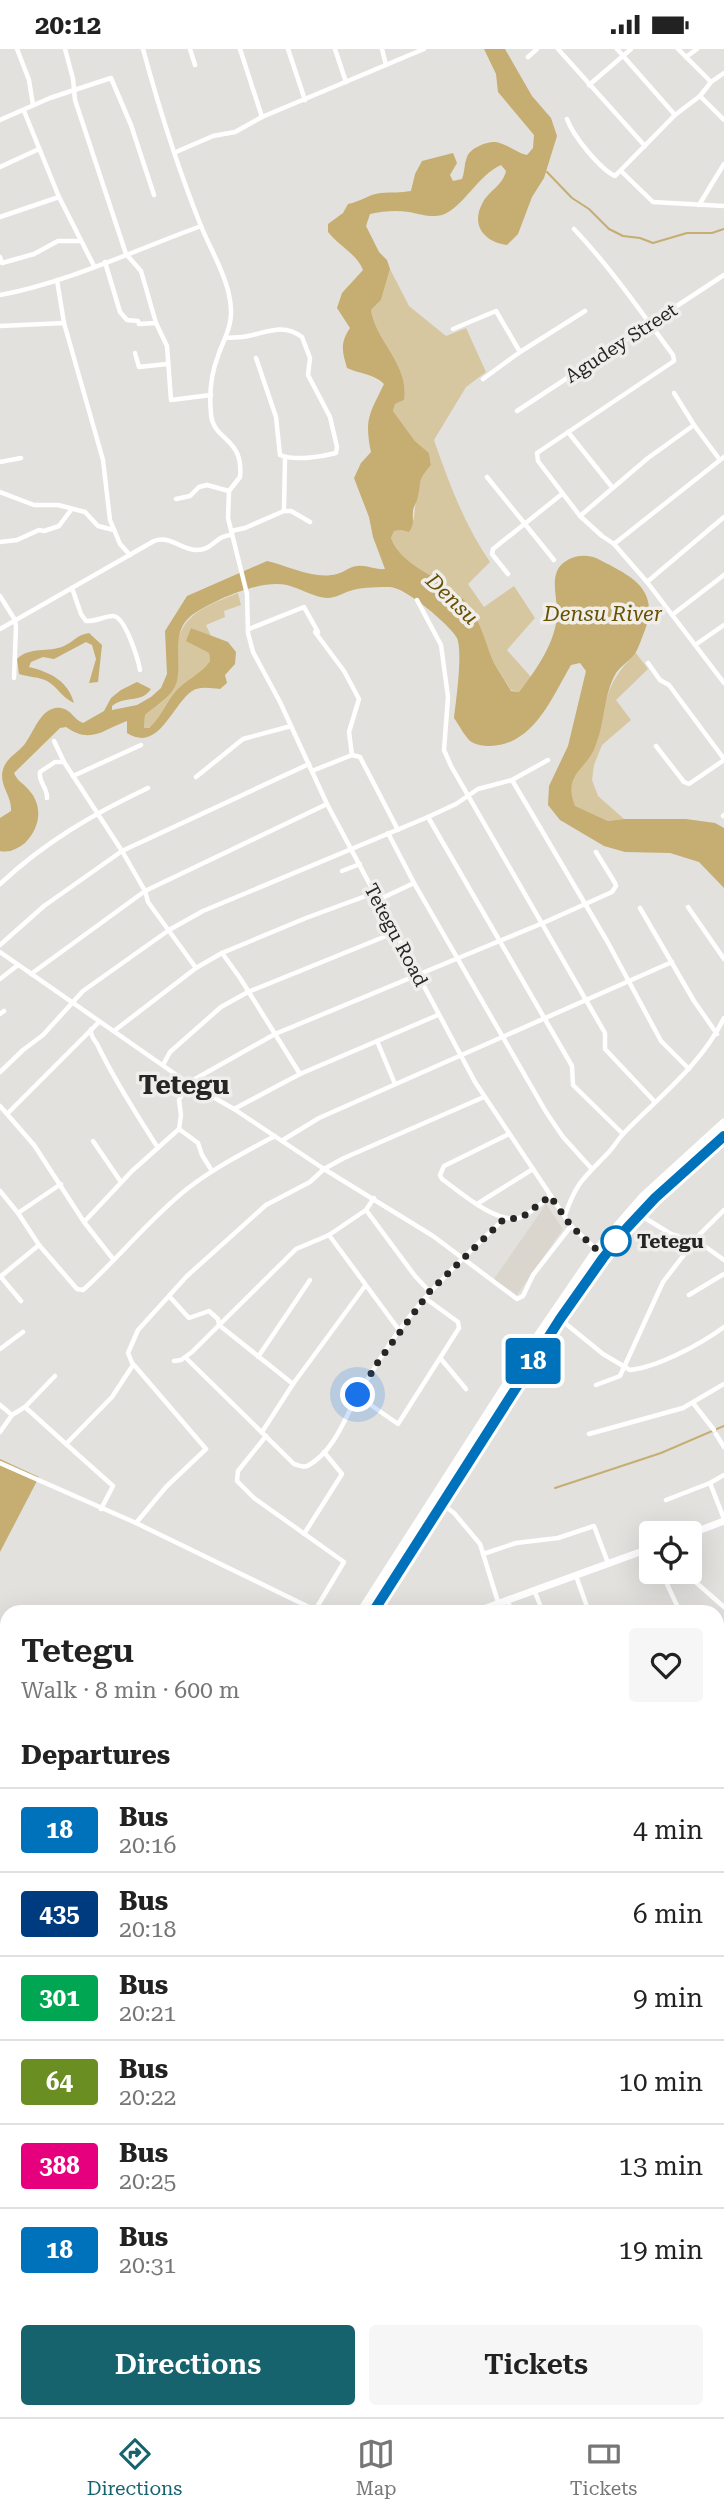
<!DOCTYPE html>
<html lang="en">
<head>
<meta charset="utf-8">
<style>
	body { margin:0; font-family:"Roboto Serif",serif; background:#f6f6f6; color:#222; height:100vh; display:flex; flex-direction:column; font-size:26px; white-space:nowrap }
	* { box-sizing:border-box; margin:0 }
	p { font-size:23px; color:#767676 }
	.icon { flex:none; width:38px; height:38px; fill:none; stroke:currentColor; stroke-width:2; stroke-linecap:round; stroke-linejoin:round }
	.map { position:relative; flex:1; overflow:hidden }
	.panel { position:absolute; left:0px; top:1556px; width:724px; height:814px; display:flex; flex-direction:column; background:#fff; border-radius:21px 21px 0 0; box-shadow:0 7px 28px #0002 }
	.panel>* { flex:none }
	.badge { padding:0 14px; border-radius:5px; font-size:24px; line-height:46px }
	.controls { position:absolute; left:639px; top:1472px; display:grid; gap:14px }
	.controls a { display:grid; place-items:center; width:63px; height:63px; border-radius:7px; background:#fff; box-shadow:0 7px 28px #0002; font-size:35px }
	.you { position:absolute; width:35px; height:35px; margin:-18px; border:5px solid #fff; border-radius:50%; background:#1a73e8; box-shadow:0 0 0 10px #1a73e833 }
	.map>.badge { position:absolute; translate:-50% -50%; box-shadow:0 0 0 4px #fff }
	h2 { padding:0 21px; font-size:26px; line-height:63px }
	.round { display:grid; place-items:center; flex:none; width:74px; height:74px; border-radius:7px; background:#f6f6f6 }
	.summary { display:flex; align-items:center; justify-content:space-between; height:119px; padding:0 21px }
	h1 { font-size:33px; font-weight:600; line-height:52px }
	.button { display:flex; gap:14px; margin-top:auto; padding:14px 21px }
	.button a { flex:1; height:80px; border-radius:7px; background:#16626d; color:#fff; font-size:28px; font-weight:600; line-height:80px; text-align:center }
	.button a+a { background:#f6f6f6; color:#222 }
	ul { padding:0; list-style:none }
	li { display:flex; align-items:center; gap:21px; height:84px; padding:0 21px; border-top:2px solid #e0e0e0 }
	li div { flex:1 }
	li b { display:block; font-size:26px }
	li em { font-style:normal }
	li .badge { min-width:77px; font-weight:700; text-align:center }
	.status { display:flex; justify-content:space-between; align-items:center; height:49px; padding:0 35px; background:#fff; direction:ltr }
	.status svg { height:19px; fill:currentColor }
	.tab-bar { display:flex; justify-content:space-around; align-items:center; height:98px; border-top:2px solid #e0e0e0; background:#fff; font-size:19px; color:#767676 }
	.tab-bar a { display:grid; justify-items:center; gap:4px }
	.tab-bar .on { color:#16626d }
	.map>svg:first-child { display:block }
</style>
</head>
<body>
<div class="status"><b>20:12</b><svg viewBox="0 0 49 12"><path d="M0 12V9h3v3zM5 12V6h3v6zM10 12V3h3v9zM15 12V0h3v12zM26 1h20v11H26zM47 4h2v5h-2z"/></svg></div>
<div class="map">
<svg width="724" height="2368" viewBox="0 0 724 2368">
	<rect width="100%" height="100%" fill="#e2e1de"/>
	<polygon fill="#dad6cd" points="546,1155 563,1180 517,1246 494,1230"/>
	<g fill="#d7c7a0">
		<path d="M390,220L409,257L446,287L466,279L486,323L466,338L434,391C449,434 464,475 490,513L468,535L484,558L514,537L535,569L507,601L531,628L519,643L511,641C506,632 499,623 494,614C485,594 476,562 460,547C438,526 402,518 391,489L394,482L401,481L414,470C414,466 418,433 420,430C422,425 428,420 431,416L429,404L415,392L393,362L395,355L404,351C410,316 376,293 371,261L381,251Z"/>
		<path d="M238,544L241,556L224,562L225,568L206,576L211,587L191,579L187,592L209,604L210,612C199,627 181,635 169,651C161,661 158,678 144,680L145,666C152,660 165,653 169,645C177,630 175,613 177,597C181,564 211,555 238,544Z"/>
		<path d="M636,604L648,620L616,651L631,671L602,696L594,716L592,731L598,747L624,770L608,772L574,757C563,727 584,721 595,698C599,691 600,680 601,671C608,640 613,627 636,604Z"/>
	</g>
	<g fill="#c6ad71">
		<path d="M484,0H505L532,47L551,69L557,87L544,129L532,148L518,185L507,196C484,193 470,176 483,153C490,141 503,136 506,122L501,116C477,127 463,159 442,166C432,169 419,165 409,163C396,161 383,162 370,165L366,177L379,203L387,211L390,220L381,251L371,261C376,293 410,316 404,351L395,355L393,362L415,392L429,404L431,416C415,435 423,430 417,451C416,455 413,458 413,462C412,470 415,475 409,483L401,481L394,482L391,489C402,518 438,526 460,547C479,564 484,591 494,614C499,623 506,633 511,642L519,643C536,622 558,590 557,562C557,548 550,528 561,516C572,506 587,504 600,511C631,527 660,540 645,581C642,588 639,598 635,605C629,612 621,617 616,624C603,647 605,673 596,696C587,721 562,725 575,757L608,772L624,770H686L715,774L724,779V839L699,813L670,804L625,803L604,797L560,771L548,756L549,737L568,697L586,622L580,614L571,616C552,648 534,696 490,697C484,697 475,696 470,692C464,686 459,676 454,669C456,652 463,604 457,589C450,576 405,538 390,538C379,538 364,538 353,541C344,543 337,549 327,549C317,549 299,539 287,536C261,530 213,551 192,566C170,583 182,609 177,632C173,647 156,657 145,666L144,679H149C161,669 165,654 176,642C187,630 201,625 210,612L209,604L186,592L191,579L228,593L236,603L235,615L225,626L227,634L220,640C211,639 199,637 192,642C171,657 159,704 127,684V672C104,680 91,696 66,678L60,679L14,724C18,733 22,733 28,740C44,757 40,779 25,794C17,800 10,804 0,802V769L11,762C12,748 2,740 2,726C3,711 15,706 24,696C34,684 41,656 61,659C72,661 74,671 83,674L104,662L111,649L121,641L137,633L151,640C141,655 125,646 112,657V661L137,656L151,648L161,639L167,625L165,582L187,547L267,512C289,517 314,531 337,525C345,523 350,517 358,517C367,516 375,521 385,520L373,488L369,468L354,429L361,414L371,403C364,370 370,364 384,335C375,325 360,325 347,319C342,302 340,294 350,279L337,259L342,244L363,221C357,205 339,197 328,183V175L343,164L348,155C360,153 369,145 381,144C392,143 400,144 411,142L415,125L422,112L453,104L457,114L450,126L453,132L462,130C465,122 464,115 467,108C470,99 487,92 496,93C507,95 517,104 527,106L533,99L534,86L498,43L496,25Z"/>
		<path d="M89,584L102,596L98,633L89,634L96,610L92,596L86,593L54,610L43,608L31,613L29,618C50,623 68,632 74,654C61,648 59,639 47,632C40,628 28,628 19,625L17,610C30,597 48,604 64,597C75,592 76,586 89,584Z"/>
		<polygon points="0,1410 39,1428 0,1503"/>
		<polygon points="0,1576 7,1579 7,1721 0,1717"/>
	</g>
	<g fill="none" stroke-linecap="round" stroke-linejoin="round">
		<g stroke="#c6ad71" stroke-width="2">
			<polyline points="547,123 572,149 589,160 609,180 623,187 640,189 653,194 687,184 712,184 724,180"/>
			<polyline points="555,1439 661,1404 724,1377"/>
		</g>
		<g stroke="#fff" stroke-width="4.5">
			<polyline points="17,0 29,31 33,56"/>
			<polyline points="65,0 73,30 75,51 126,205 141,222 156,274 167,297 171,351 211,346"/>
			<path d="M143,0C159,59 178,120 201,177C212,204 230,232 231,261C232,278 223,292 218,307C211,325 209,345 211,365C213,392 244,388 240,428L229,442L228,469L247,545L248,584L253,603L280,653L327,755L475,1033L571,1177L597,1201"/>
			<polyline points="190,0 195,16"/>
			<polyline points="240,0 262,68"/>
			<polyline points="288,0 305,51"/>
			<polyline points="335,0 346,33"/>
			<polyline points="382,0 386,16"/>
			<polyline points="558,0 645,97"/>
			<polyline points="617,0 675,66"/>
			<polyline points="678,0 711,33"/>
			<polyline points="528,8 537,0"/>
			<polyline points="686,8 697,0"/>
			<polyline points="589,36 631,0"/>
			<polyline points="700,47 724,71"/>
			<polyline points="24,62 59,148 94,217"/>
			<path d="M567,70C573,87 600,120 615,127L675,66L700,47L711,33L724,24"/>
			<polyline points="0,71 50,49 111,29 131,76 154,146"/>
			<polyline points="176,103 213,87 235,83 262,68 424,0"/>
			<polyline points="0,118 39,100"/>
			<polyline points="621,122 653,153 724,157"/>
			<polyline points="699,156 724,115"/>
			<polyline points="0,168 59,148"/>
			<path d="M574,180C611,219 641,263 673,306L674,312L537,404L538,412L580,467L602,487L614,495L647,533L724,634"/>
			<polyline points="0,208 2,214 34,205 58,192 81,192"/>
			<polyline points="105,213 120,263 127,271 138,272 139,275 156,274"/>
			<polyline points="57,231 64,274"/>
			<path d="M0,246C66,234 138,200 201,177"/>
			<polyline points="0,277 64,274 103,411 110,471 120,495 130,506"/>
			<polyline points="453,280 496,262 520,303"/>
			<path d="M225,289C232,288 240,289 248,287C268,283 283,274 302,288L310,309L308,326L330,368L337,398L336,404C321,408 295,412 280,406L276,368L256,309"/>
			<polyline points="135,304 139,318 167,315"/>
			<polyline points="483,330 520,303 585,262"/>
			<polyline points="674,344 694,376 720,411"/>
			<polyline points="517,362 724,226"/>
			<polyline points="568,383 612,438"/>
			<polyline points="0,413 21,409"/>
			<polyline points="487,428 554,511"/>
			<polyline points="0,443 34,456 58,456 85,463 98,477 114,481"/>
			<polyline points="176,450 190,447 199,438 207,436 229,442"/>
			<polyline points="284,462 285,409"/>
			<polyline points="580,467 648,409 694,376"/>
			<polyline points="231,482 245,479 284,462 291,462 310,473"/>
			<polyline points="0,493 17,491 39,481 44,482 59,477 71,461"/>
			<polyline points="614,495 724,408"/>
			<polyline points="508,525 492,505 493,500 562,445"/>
			<polyline points="647,533 724,468"/>
			<path d="M72,539L81,565L86,572C96,573 104,567 113,567C125,567 138,610 140,621"/>
			<polyline points="0,547 15,571 16,578 14,629"/>
			<polyline points="417,551 441,596 448,648 444,701 451,717 605,984 605,1000 655,1053"/>
			<polyline points="672,566 724,526"/>
			<path d="M0,580L154,492C171,486 181,501 197,501C213,501 216,486 232,486"/>
			<polyline points="249,580 304,558 318,583"/>
			<polyline points="315,583 344,622 359,650 349,683 352,706"/>
			<polyline points="695,596 724,576"/>
			<polyline points="648,614 660,631 669,636 724,710"/>
			<polyline points="54,692 64,713"/>
			<polyline points="656,697 684,733 689,735 724,711"/>
			<polyline points="312,722 352,706 360,708 398,781"/>
			<polyline points="73,727 141,696"/>
			<polyline points="196,728 243,690 291,677"/>
			<polyline points="512,731 607,892 661,992 689,1020"/>
			<polyline points="723,767 724,766"/>
			<polyline points="428,768 572,1017 573,1036 623,1085"/>
			<polyline points="388,784 414,834 546,1063 563,1088 591,1119"/>
			<polyline points="342,822 360,815"/>
			<path d="M0,835C45,793 93,765 148,739"/>
			<polyline points="378,851 414,834"/>
			<polyline points="688,858 724,910"/>
			<polyline points="640,859 694,952 717,985"/>
			<path d="M0,896L44,857L122,802L64,713H55L40,723C38,733 48,739 47,749"/>
			<polyline points="0,903 188,1034 234,1060 324,1120 433,1187 517,1250 523,1247 533,1226 571,1177"/>
			<polyline points="222,904 240,929 300,1025"/>
			<polyline points="196,919 148,853 145,842 122,802 309,715"/>
			<polyline points="31,925 145,842 327,755"/>
			<polyline points="0,930 18,916"/>
			<polyline points="0,965 4,962"/>
			<path d="M91,980C90,989 96,991 99,999C116,1034 137,1066 158,1099"/>
			<polyline points="114,982 196,919 222,904 306,869 374,844"/>
			<polyline points="377,992 395,1035"/>
			<polyline points="163,1016 170,1003 221,958 248,943 396,883"/>
			<polyline points="0,1023 23,1001 43,986 83,942 169,881 203,862 428,768 456,755 478,740 512,731 548,711"/>
			<polyline points="0,1057 34,1096 84,1173 113,1210"/>
			<polyline points="234,1060 300,1025 438,966"/>
			<polyline points="8,1064 99,973"/>
			<polyline points="179,1080 198,1094 202,1106 212,1122"/>
			<path d="M509,1085L444,1117L440,1126L442,1130C460,1143 496,1175 519,1169C530,1166 541,1154 550,1147"/>
			<polyline points="283,1091 319,1069 672,913"/>
			<polyline points="93,1092 121,1133"/>
			<polyline points="0,1142 18,1164 61,1135"/>
			<polyline points="477,1155 533,1120"/>
			<polyline points="366,1161 415,1227 430,1243"/>
			<path d="M565,1166C577,1132 584,1129 608,1104C614,1098 618,1090 625,1083C660,1047 701,1016 724,969"/>
			<polyline points="640,1166 671,1185 703,1196 724,1211"/>
			<polyline points="84,1173 132,1122 179,1080 181,1066 179,1051 188,1034 275,985 543,874 612,843 616,837 615,834 596,803"/>
			<polyline points="329,1186 399,1281"/>
			<path d="M39,1196L77,1240L83,1241C119,1209 149,1170 187,1140C214,1119 245,1103 275,1087"/>
			<polyline points="0,1227 21,1252"/>
			<polyline points="0,1228 39,1196 18,1164"/>
			<polyline points="689,1246 724,1225"/>
			<polyline points="169,1247 189,1269 209,1262 218,1270 219,1276 293,1335"/>
			<path d="M560,1270L603,1305L630,1321C658,1318 701,1295 724,1278"/>
			<polyline points="0,1300 23,1283"/>
			<polyline points="258,1308 310,1231"/>
			<path d="M186,1309L294,1415C300,1417 304,1419 309,1416C333,1402 343,1374 355,1351C369,1328 382,1305 398,1283C428,1241 466,1206 504,1170"/>
			<polyline points="441,1310 466,1340"/>
			<polyline points="174,1312 181,1311 192,1303 296,1200 329,1186 366,1161 374,1149"/>
			<polyline points="134,1316 206,1400 166,1438 136,1474"/>
			<polyline points="596,1336 620,1327 663,1233 700,1185 724,1161"/>
			<polyline points="358,1347 398,1375 459,1279 458,1273 425,1249"/>
			<polyline points="693,1354 714,1381"/>
			<polyline points="0,1356 12,1366"/>
			<polyline points="25,1358 66,1395"/>
			<polyline points="0,1383 12,1366 25,1358 55,1327"/>
			<polyline points="262,1383 293,1335 365,1237"/>
			<polyline points="589,1385 683,1359 724,1335"/>
			<polyline points="716,1385 724,1398"/>
			<polyline points="266,1387 238,1422 237,1432 254,1449 344,1513 314,1563"/>
			<polyline points="0,1414 136,1474 315,1561"/>
			<polyline points="710,1434 724,1470"/>
			<polyline points="666,1451 710,1434 724,1426"/>
			<polyline points="442,1455 454,1464 480,1495 498,1553"/>
			<polyline points="101,1460 113,1437 66,1395 112,1348 133,1316 128,1304 138,1281 187,1227 266,1156 310,1133 324,1120 344,1109 484,1048"/>
			<polyline points="304,1485 342,1425 324,1403"/>
			<polyline points="483,1505 516,1494 558,1489 594,1477 608,1514"/>
			<polyline points="661,1522 680,1563"/>
			<polyline points="683,1522 724,1558"/>
			<polyline points="576,1527 589,1563"/>
			<polyline points="534,1541 543,1563"/>
			<polyline points="508,1551 511,1563"/>
			<polyline points="718,1635 724,1632"/>
			<polyline points="718,1660 724,1677"/>
			<polyline points="0,1721 7,1725"/>
			<polyline points="718,1726 724,1724"/>
			<polyline points="0,1747 7,1753"/>
			<polyline points="718,1763 724,1760"/>
			<polyline points="0,1771 7,1761"/>
			<polyline points="718,1814 724,1808"/>
			<polyline points="718,1816 724,1822"/>
			<polyline points="0,1824 7,1814"/>
			<polyline points="0,1851 7,1855"/>
			<polyline points="718,1898 724,1891"/>
			<polyline points="0,1936 7,1927"/>
			<polyline points="0,1974 7,1978"/>
			<polyline points="0,2029 7,2034"/>
			<polyline points="718,2049 724,2044"/>
			<polyline points="0,2068 7,2072"/>
			<polyline points="718,2104 724,2100"/>
			<polyline points="718,2146 724,2149"/>
			<polyline points="718,2204 724,2206"/>
			<polyline points="0,2252 7,2256"/>
			<polyline points="0,2300 7,2304"/>
			<polyline points="718,2306 724,2295"/>
			<polyline points="1,2357 7,2346"/>
			<polyline points="11,2362 21,2368"/>
			<polyline points="109,2362 115,2368"/>
			<polyline points="394,2362 407,2368"/>
			<polyline points="429,2362 429,2368"/>
			<polyline points="640,2362 652,2368"/>
			<polyline points="197,2368 200,2362"/>
			<polyline points="270,2368 272,2364"/>
			<polyline points="310,2368 313,2362"/>
			<polyline points="505,2368 506,2362"/>
			<polyline points="604,2368 606,2362"/>
			<polyline points="632,2368 633,2362"/>
			<polyline points="660,2368 665,2362"/>
			<polyline points="690,2368 692,2362"/>
		</g>
		<g stroke="#fff" stroke-width="7">
			<polyline points="690,1485 724,1472"/>
			<polyline points="475,1563 651,1499"/>
			<polyline points="0,2126 7,2115"/>
			<polyline points="0,2162 7,2150"/>
		</g>
		<g stroke="#fff" stroke-width="9">
			<polyline points="361,1563 532,1296 597,1201 644,1147 724,1074"/>
			<polyline points="373,1563 560,1270 603,1209 626,1180 655,1149 724,1087"/>
			<polyline points="0,2137 7,2125"/>
			<polyline points="0,2150 7,2139"/>
		</g>
	</g>
	<g fill="none" stroke-linecap="round" stroke-linejoin="round">
		<defs>
			<polyline id="line" points="373,1563 560,1270 603,1209 626,1180 655,1149 724,1087"/>
		</defs>
		<use href="#line" stroke="#fff" stroke-width="16"/>
		<use href="#line" stroke="#0072bc" stroke-width="10"/>
		<polyline stroke="#272625" stroke-width="7" stroke-dasharray="0 12.6" points="358,1346 378,1313 430,1242 504,1170 521,1169 550,1147 571,1177 597,1201 616,1192"/>
	</g>
	<circle fill="#fff" stroke="#0072bc" stroke-width="3.5" cx="616" cy="1192" r="14"/>
	<g text-anchor="middle" dominant-baseline="central" stroke-width="7" stroke-linejoin="round" paint-order="stroke">
		<g font-size="19" fill="#272625" stroke="#efeeeb">
			<text transform="translate(621 294) rotate(-33)">Agudey Street</text>
			<text transform="translate(396 886) rotate(62)">Tetegu Road</text>
		</g>
		<g font-size="19" font-weight="bold" fill="#272625" stroke="#efeeeb" text-anchor="start">
			<text x="637" y="1192">Tetegu</text>
		</g>
		<g font-size="21" font-style="italic" fill="#695001" stroke="#efeeeb">
			<text transform="translate(452 550) rotate(44)">Densu</text>
			<text x="603" y="565">Densu River</text>
		</g>
		<g font-size="26" font-weight="bold" fill="#272625" stroke="#efeeeb">
			<text x="184" y="1036">Tetegu</text>
		</g>
	</g>
</svg>
<div class="controls">
<a><svg class="icon" aria-label="locate" viewBox="0 0 24 24"><circle cx="12" cy="12" r="6"/><path d="M12 2v4M12 18v4M2 12h4M18 12h4"/></svg></a>
</div>
<div class="you" style="left:358px;top:1346px"></div>
<b class="badge" style="left:533px;top:1312px;background:#0072bc;color:#fff">18</b>
<section class="panel">
<div class="summary"><div><h1>Tetegu</h1><p>Walk · 8 min · 600 m</p></div><a class="round"><svg class="icon" aria-label="heart" viewBox="0 0 24 24"><path d="M12 20l-8-8c-3-5 5-10 8-4 3-6 11-1 8 4z"/></svg></a></div>
<h2>Departures</h2>
<ul>
<li><span class="badge" style="background:#0072bc;color:#fff">18</span><div><b>Bus</b><p>20:16</p></div><em>4 min</em></li>
<li><span class="badge" style="background:#003b80;color:#fff">435</span><div><b>Bus</b><p>20:18</p></div><em>6 min</em></li>
<li><span class="badge" style="background:#00a651;color:#fff">301</span><div><b>Bus</b><p>20:21</p></div><em>9 min</em></li>
<li><span class="badge" style="background:#6b8e23;color:#fff">64</span><div><b>Bus</b><p>20:22</p></div><em>10 min</em></li>
<li><span class="badge" style="background:#e6007e;color:#fff">388</span><div><b>Bus</b><p>20:25</p></div><em>13 min</em></li>
<li><span class="badge" style="background:#0072bc;color:#fff">18</span><div><b>Bus</b><p>20:31</p></div><em>19 min</em></li>
</ul>
<div class="button"><a>Directions</a><a>Tickets</a></div>
</section>
</div>
<nav class="tab-bar">
<a class="on"><svg class="icon" aria-label="directions" viewBox="0 0 24 24"><path d="M12 3l9 9-9 9-9-9zM9 14v-3h6M13 9l2 2-2 2"/></svg>Directions</a>
<a><svg class="icon" aria-label="map" viewBox="0 0 24 24"><path d="M3 6l6-2 6 2 6-2v14l-6 2-6-2-6 2zM9 4v14M15 6v14"/></svg>Map</a>
<a><svg class="icon" aria-label="tickets" viewBox="0 0 24 24"><path d="M3 7h18v10H3zM15 7v10"/></svg>Tickets</a>
</nav>
</body>
</html>
